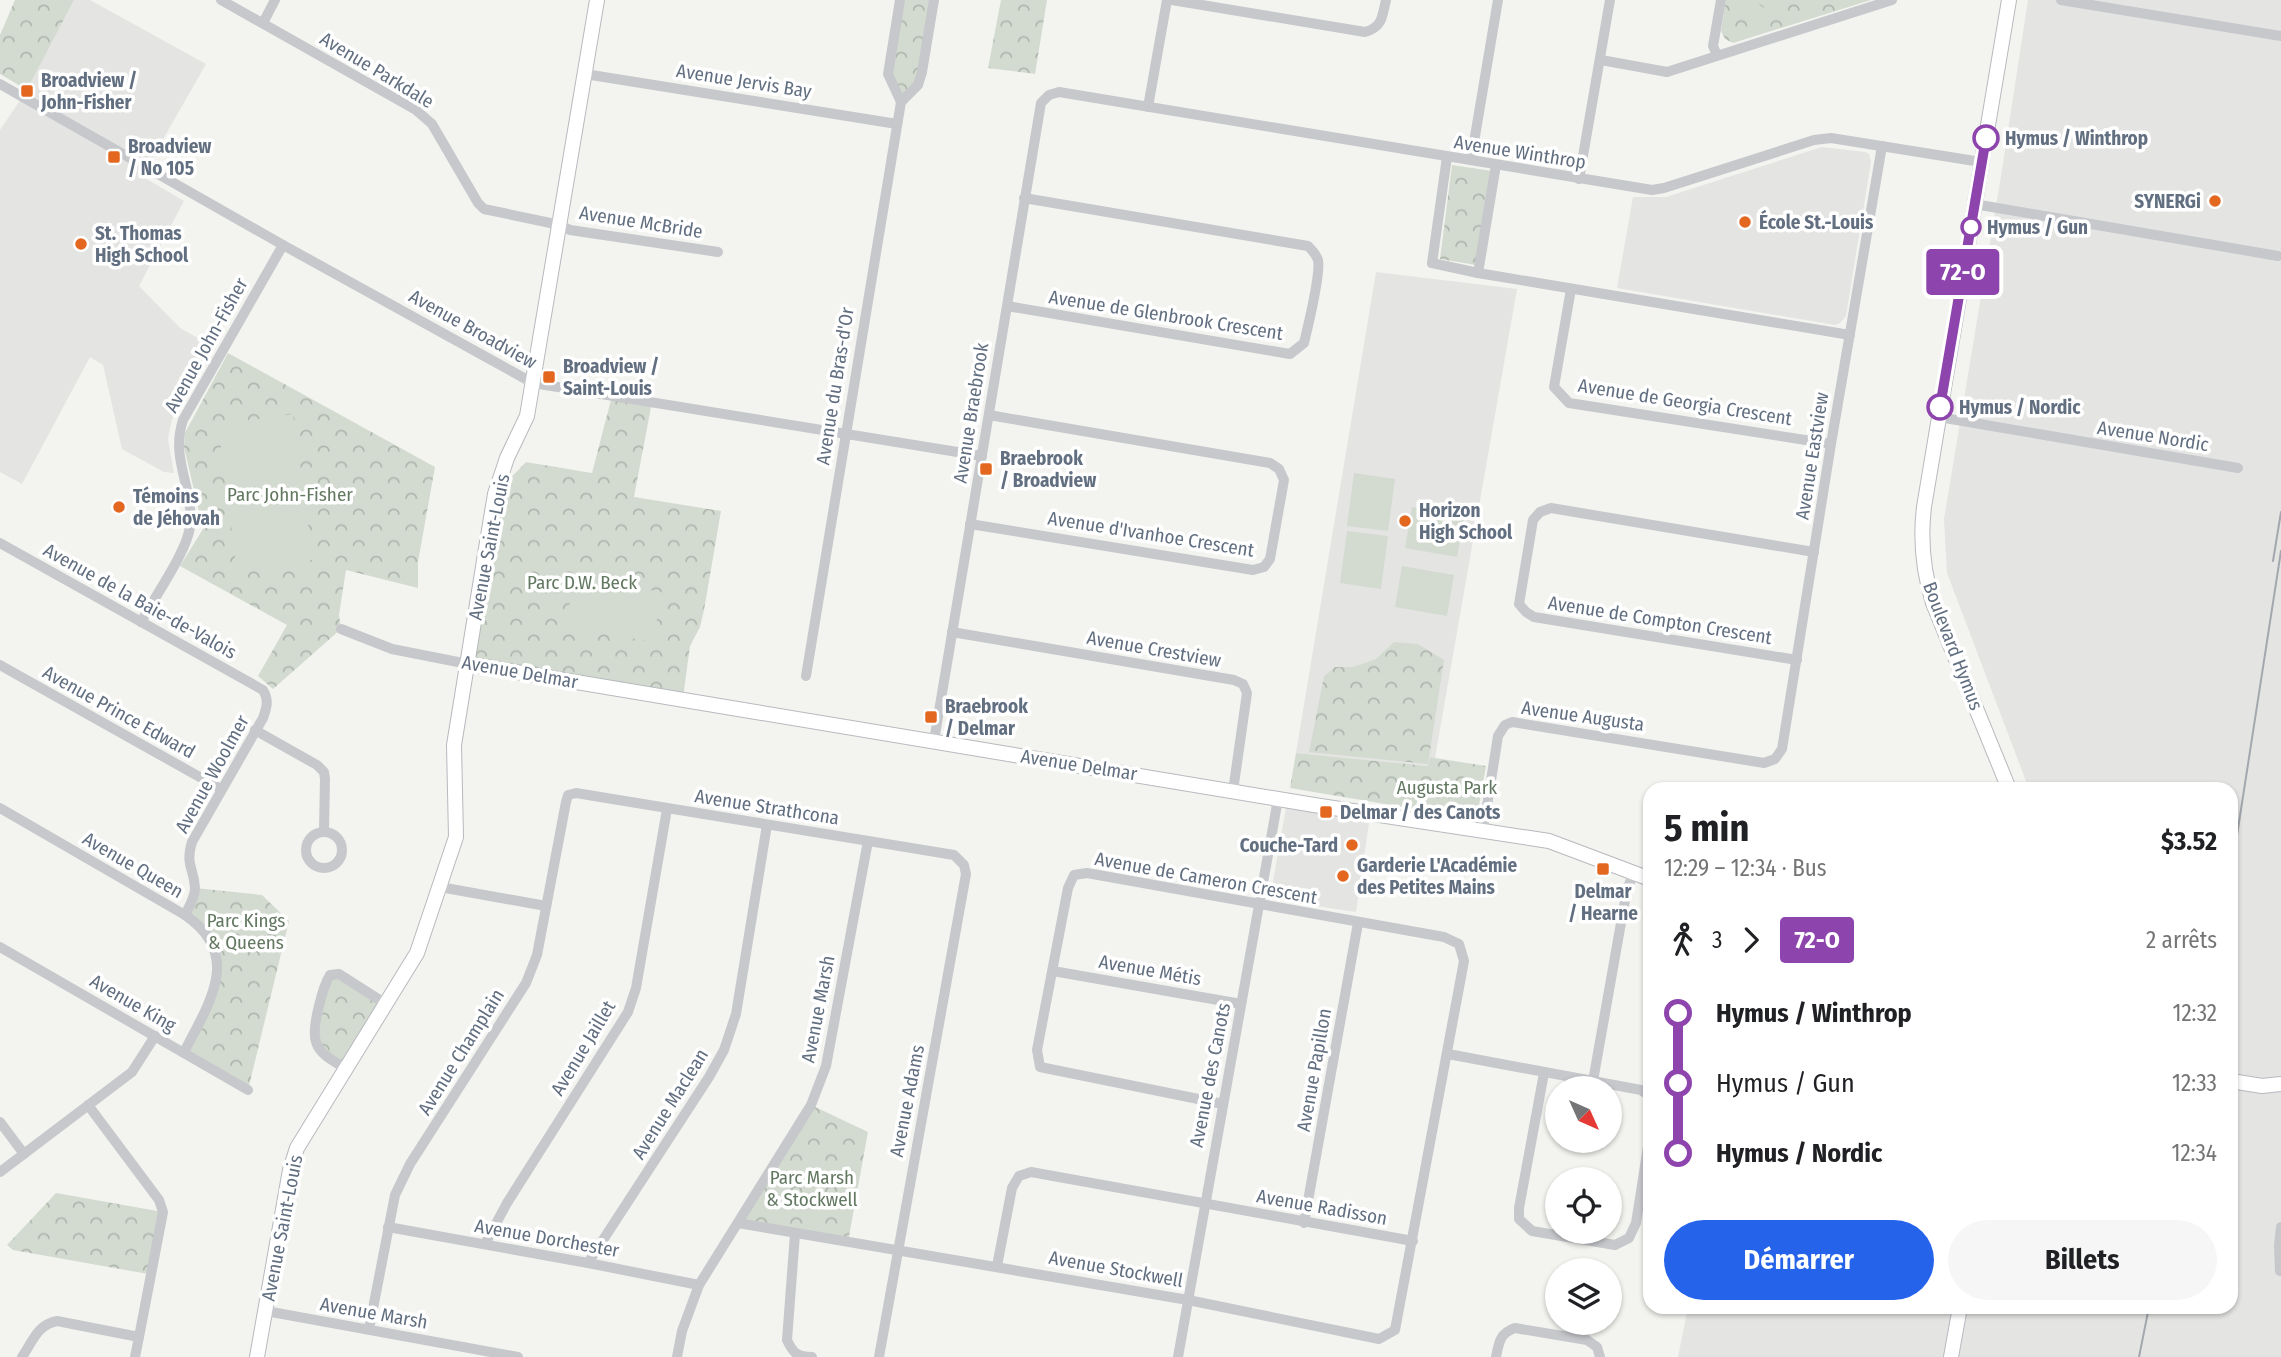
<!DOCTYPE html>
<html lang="fr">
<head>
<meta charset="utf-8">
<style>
	body { margin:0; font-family:"Fira Sans Condensed",sans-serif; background:#f6f6f6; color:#202124; height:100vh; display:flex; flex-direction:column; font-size:26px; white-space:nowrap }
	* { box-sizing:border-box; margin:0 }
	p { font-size:23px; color:#757577 }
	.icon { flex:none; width:38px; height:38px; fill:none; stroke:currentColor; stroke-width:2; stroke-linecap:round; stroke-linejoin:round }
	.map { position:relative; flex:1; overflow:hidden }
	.drawer { position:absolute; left:1643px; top:782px; width:595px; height:532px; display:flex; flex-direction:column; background:#fff; border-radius:21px; box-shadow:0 2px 5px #0004 }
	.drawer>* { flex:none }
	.badge { padding:0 14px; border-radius:5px; font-size:24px; line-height:46px }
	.needle { width:46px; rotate:135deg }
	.buttons { position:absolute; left:1545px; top:1076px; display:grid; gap:14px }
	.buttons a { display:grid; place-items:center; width:77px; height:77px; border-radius:50%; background:#fff; box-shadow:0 2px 5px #0004; font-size:35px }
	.map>.badge { position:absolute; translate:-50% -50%; box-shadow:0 0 0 4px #fff }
	.legs { display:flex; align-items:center; gap:10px; height:77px; padding:0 21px; font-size:23px }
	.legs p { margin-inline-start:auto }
	.headline { display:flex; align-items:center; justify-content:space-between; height:119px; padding:0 21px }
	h1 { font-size:38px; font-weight:700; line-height:52px }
	.cta { display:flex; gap:14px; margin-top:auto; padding:14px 21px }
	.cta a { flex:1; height:80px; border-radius:42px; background:#2563eb; color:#fff; font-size:28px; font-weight:700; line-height:80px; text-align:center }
	.cta a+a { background:#f6f6f6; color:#202124 }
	ul { padding:0 21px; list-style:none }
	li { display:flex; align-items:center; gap:24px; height:70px; font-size:26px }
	li i { display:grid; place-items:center; width:10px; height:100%; margin:0 9px; background:currentColor }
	li i::after { content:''; width:18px; height:18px; margin:-9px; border:5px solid; border-radius:50%; background:#fff }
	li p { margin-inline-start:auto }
	li:first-child i { background:linear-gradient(#0000 50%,currentColor 0) }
	li:last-child i { background:linear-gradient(currentColor 50%,#0000 0) }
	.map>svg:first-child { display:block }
</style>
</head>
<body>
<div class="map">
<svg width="2281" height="1357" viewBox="0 0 2281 1357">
	<defs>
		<pattern id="forest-crowns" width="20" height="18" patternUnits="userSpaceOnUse" patternTransform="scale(1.75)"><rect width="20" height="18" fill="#d3dbd0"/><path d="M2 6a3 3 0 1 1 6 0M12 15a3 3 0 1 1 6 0" fill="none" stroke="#afb6ae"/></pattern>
	</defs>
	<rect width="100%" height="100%" fill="#f3f4ef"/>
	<g fill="#e4e4e3">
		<polygon points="74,0 90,0 206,64 154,155 145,178 184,201 139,286 180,328 214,347 172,419 168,439 174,473 164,472 122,449 103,365 90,357 22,484 0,472 0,130 27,90"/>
		<polygon points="2028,0 2281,0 2281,1357 1678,1357 1688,1307 2231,1307 2231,789 2029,789 1947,573 1944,519 2001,176"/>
		<polygon points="1822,147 1865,152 1869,154 1871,162 1846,316 1840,323 1835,325 1617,288 1633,197 1666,197"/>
		<polygon points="1376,272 1517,289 1435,758 1430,757 1429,766 1296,753"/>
		<polygon points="1286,807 1369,823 1356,912 1270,899"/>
	</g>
	<g fill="url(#forest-crowns)">
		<polygon points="15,0 74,0 27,90 0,74 0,35"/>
		<polygon points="900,0 934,0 922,72 901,102 892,83"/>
		<polygon points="1001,0 1047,0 1035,74 988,68"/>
		<polygon points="1726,0 1871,0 1733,43 1725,39 1721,31"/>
		<polygon points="1452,165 1492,171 1476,265 1440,259"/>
		<polygon points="228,353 435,467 418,562 418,588 346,570 339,615 341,629 273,689 258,676 287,625 180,566 203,529 184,447 185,433"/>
		<polygon points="612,396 652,402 634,497 721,511 704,610 700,627 690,646 683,698 468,664 495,494 526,462 592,473"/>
		<polygon points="1394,642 1418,644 1444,660 1428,764 1309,752 1324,676 1335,667 1353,667 1376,659"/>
		<polygon points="1296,753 1428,766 1430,757 1435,758 1486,766 1478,811 1473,816 1468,818 1290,788"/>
		<polygon points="195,888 262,895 289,921 248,1090 184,1052 213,995 215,951 185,915"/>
		<polygon points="330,975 386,1004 345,1068 316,1043"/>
		<polygon points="811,1105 868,1132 848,1242 738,1223"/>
		<polygon points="56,1193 163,1212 148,1274 13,1250 7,1245"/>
	</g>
	<g fill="#d3dbd0">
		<polygon points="1743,0 1752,0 1773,14 1765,26 1738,8"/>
		<polygon points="293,414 313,560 237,571 218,425"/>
		<polygon points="1354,473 1395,479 1388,531 1347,526"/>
		<polygon points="1412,507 1464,516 1457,557 1405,548"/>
		<polygon points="1347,531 1388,536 1381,589 1340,583"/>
		<polygon points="1402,566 1454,575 1447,616 1395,607"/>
		<polygon points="574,577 662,592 653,642 566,627"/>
	</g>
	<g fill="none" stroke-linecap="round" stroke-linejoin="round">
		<defs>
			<g id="secondary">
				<path d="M2009,0L1924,507C1920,540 1923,571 1933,603L2009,789"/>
				<polyline points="468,664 1314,805 1549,841 1650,879"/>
				<polyline points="2231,1081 2262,1086 2281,1084"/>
				<polyline points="257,1357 290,1170 297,1148 417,953 456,837 454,745 488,536 495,494 507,458 527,416 597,0"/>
				<polyline points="1951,1357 1960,1307"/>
			</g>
		</defs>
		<use href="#secondary" stroke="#b6b9be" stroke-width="16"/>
		<g stroke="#c6c8cc" stroke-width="10">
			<polyline points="221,0 416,110 432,124 478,203 484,209 560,225 570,230 718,252"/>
			<polyline points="900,0 888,74 901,102 918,85 922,72 934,0"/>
			<path d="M1172,0L1365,32C1383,27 1382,16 1386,0"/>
			<polyline points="2061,0 2281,36"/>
			<polyline points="263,23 275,0"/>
			<polyline points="1717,55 1713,46 1721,0"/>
			<polyline points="1601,60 1667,72 1892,0"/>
			<polyline points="585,74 897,124"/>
			<polyline points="0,84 283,245 533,383 982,456"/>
			<polyline points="1148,107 1167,0"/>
			<polyline points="1447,157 1432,263 1478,273 1850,335"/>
			<polyline points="1471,160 1498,0"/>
			<polyline points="1579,179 1610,0"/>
			<polyline points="1974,204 2278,256"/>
			<polyline points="1478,273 1496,165"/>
			<polyline points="1571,289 1554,387 1569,403 1831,444"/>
			<path d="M1007,306L1290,354L1304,343C1308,326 1321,274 1318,260C1316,254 1312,250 1308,246L1024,198"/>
			<polyline points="1939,417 2238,468"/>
			<polyline points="970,524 1253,570 1264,567 1270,559 1284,480 1279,469 1270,463 989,415"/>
			<path d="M0,543L263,690C269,700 267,707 263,718L192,842C185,865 194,868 195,888C195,897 189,907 185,915"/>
			<path d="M141,622C154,598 188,550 190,526C194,487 170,460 183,420L283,245"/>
			<polyline points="341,629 392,649 468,664"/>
			<polyline points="952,632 1234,680 1243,684 1247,693 1233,791"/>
			<polyline points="1797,660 1534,617 1526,612 1519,604 1533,520 1540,512 1551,508 1814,552"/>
			<polyline points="0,665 221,789"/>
			<polyline points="806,676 901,102"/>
			<polyline points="255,730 317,765 324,772 325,779 324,831"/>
			<polyline points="934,741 1041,103 1049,95 1059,92 1652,190 1664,188 1814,140 1831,138 1981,162"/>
			<path d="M0,808L185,915C244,955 208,1005 184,1052"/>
			<polyline points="1483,831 1498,736 1505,725 1512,722 1764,763 1775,759 1782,749 1831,444 1882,146"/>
			<circle cx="324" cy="850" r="18"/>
			<polyline points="440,887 546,906"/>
			<polyline points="0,947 248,1090"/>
			<polyline points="1053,971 1241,1004"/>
			<polyline points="1448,1054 1641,1090 1650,1096"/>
			<path d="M345,1068C335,1062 320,1055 316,1042C311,1029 323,986 330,975L339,974L386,1004"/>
			<polyline points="1544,1073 1519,1208 1519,1219 1532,1231 1615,1245 1629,1238 1636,1223 1650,1134"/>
			<polyline points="1593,1081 1627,889 1634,873"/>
			<polyline points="88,1105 159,1200 163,1212 139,1337"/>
			<polyline points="0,1122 24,1154"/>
			<polyline points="0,1172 132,1072 155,1036"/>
			<polyline points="738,1223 1188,1300 1379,1339 1395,1330 1464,961 1459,944 1444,937 1087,873 1074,875 1068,888 1037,1050 1040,1067 1223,1104"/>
			<polyline points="1304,1223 1358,923"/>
			<polyline points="388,1227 588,1263 699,1285"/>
			<path d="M795,1234L787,1340C793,1353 797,1357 812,1357"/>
			<polyline points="485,1244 507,1203 628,1012 636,988 667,809"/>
			<polyline points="588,1263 709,1077 724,1050 736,1014 767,825"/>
			<polyline points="997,1266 1012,1188 1019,1176 1031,1172 1413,1241"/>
			<polyline points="2280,1271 2279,1245 2281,1227"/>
			<polyline points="266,1311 518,1357"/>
			<polyline points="369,1329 395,1195 410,1164 526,983 537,955 566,802 568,795 576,793 954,855 964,865 966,874 879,1357"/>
			<path d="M22,1357C33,1341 37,1325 57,1321L139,1337L135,1357"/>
			<polyline points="677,1357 682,1331 699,1285 811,1105 826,1066 868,841"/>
			<polyline points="1178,1357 1278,799"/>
			<path d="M1496,1357C1499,1342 1500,1333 1515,1328L1587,1340L1597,1347L1600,1357"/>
		</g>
		<use href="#secondary" stroke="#fff" stroke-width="14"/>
		<g stroke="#a3a8ae" stroke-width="2">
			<polyline points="2273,561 2281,512"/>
			<polyline points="2231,874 2281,551"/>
			<polyline points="2139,1357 2149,1307"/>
		</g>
	</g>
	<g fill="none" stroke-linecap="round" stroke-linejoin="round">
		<defs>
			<polyline id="line-1" points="1940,407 1986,138"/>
		</defs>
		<use href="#line-1" stroke="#fff" stroke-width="16"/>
		<use href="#line-1" stroke="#8e44ad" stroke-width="10"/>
	</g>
	<g fill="#e46720" stroke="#fff" stroke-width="2.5">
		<rect x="20" y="84" width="14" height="14" rx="3.5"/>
		<rect x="107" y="150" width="14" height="14" rx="3.5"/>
		<circle cx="2215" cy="201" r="7"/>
		<circle cx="1745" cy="222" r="7"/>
		<circle cx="81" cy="244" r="7"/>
		<rect x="542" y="370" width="14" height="14" rx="3.5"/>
		<rect x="979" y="462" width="14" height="14" rx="3.5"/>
		<circle cx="119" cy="507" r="7"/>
		<circle cx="1405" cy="521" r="7"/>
		<rect x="924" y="710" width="14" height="14" rx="3.5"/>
		<rect x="1319" y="805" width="14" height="14" rx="3.5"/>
		<circle cx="1352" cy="845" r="7"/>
		<rect x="1596" y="862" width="14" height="14" rx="3.5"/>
		<circle cx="1343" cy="876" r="7"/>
	</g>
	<g fill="#fff" stroke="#8e44ad" stroke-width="3.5">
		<circle cx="1986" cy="138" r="12"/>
		<circle cx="1971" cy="227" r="9"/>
		<circle cx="1940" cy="407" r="12"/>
	</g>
	<g text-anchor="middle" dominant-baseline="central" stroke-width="7" stroke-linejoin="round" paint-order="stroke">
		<g font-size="19" fill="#626f81" stroke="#fff">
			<text transform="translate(377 70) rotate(31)">Avenue Parkdale</text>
			<text transform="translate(744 81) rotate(9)">Avenue Jervis Bay</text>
			<text transform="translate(1520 152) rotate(9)">Avenue Winthrop</text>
			<text transform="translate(641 222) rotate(9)">Avenue McBride</text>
			<text transform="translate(1166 315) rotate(9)">Avenue de Glenbrook Crescent</text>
			<text transform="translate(473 329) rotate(29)">Avenue Broadview</text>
			<text transform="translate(206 345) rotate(-61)">Avenue John-Fisher</text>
			<text transform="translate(835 386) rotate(-81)">Avenue du Bras-d'Or</text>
			<text transform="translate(1685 402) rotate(9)">Avenue de Georgia Crescent</text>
			<text transform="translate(971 413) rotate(-81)">Avenue Braebrook</text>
			<text transform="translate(2153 436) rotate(9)">Avenue Nordic</text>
			<text transform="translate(1812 456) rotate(-81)">Avenue Eastview</text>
			<text transform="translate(1151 534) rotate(9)">Avenue d'Ivanhoe Crescent</text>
			<text transform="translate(489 547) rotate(-79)">Avenue Saint-Louis</text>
			<text transform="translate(140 601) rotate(29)">Avenue de la Baie-de-Valois</text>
			<text transform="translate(1660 620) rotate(9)">Avenue de Compton Crescent</text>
			<text transform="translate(1953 646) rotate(69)">Boulevard Hymus</text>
			<text transform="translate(1154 649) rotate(10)">Avenue Crestview</text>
			<text transform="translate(520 672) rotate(10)">Avenue Delmar</text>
			<text transform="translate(119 712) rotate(29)">Avenue Prince Edward</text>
			<text transform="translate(1583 716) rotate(8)">Avenue Augusta</text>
			<text transform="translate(1079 765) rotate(9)">Avenue Delmar</text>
			<text transform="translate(212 774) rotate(-61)">Avenue Woolmer</text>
			<text transform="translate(767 807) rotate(9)">Avenue Strathcona</text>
			<text transform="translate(133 865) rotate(30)">Avenue Queen</text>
			<text transform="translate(1206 878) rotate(10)">Avenue de Cameron Crescent</text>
			<text transform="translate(1150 970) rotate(10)">Avenue Métis</text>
			<text transform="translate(133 1003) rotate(30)">Avenue King</text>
			<text transform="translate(818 1009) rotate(-79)">Avenue Marsh</text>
			<text transform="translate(583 1048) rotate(-59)">Avenue Jaillet</text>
			<text transform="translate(461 1052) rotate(-58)">Avenue Champlain</text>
			<text transform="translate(1314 1070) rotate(-80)">Avenue Papillon</text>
			<text transform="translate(1210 1075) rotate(-79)">Avenue des Canots</text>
			<text transform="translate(907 1101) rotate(-79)">Avenue Adams</text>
			<text transform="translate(670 1104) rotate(-58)">Avenue Maclean</text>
			<text transform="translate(1322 1207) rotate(10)">Avenue Radisson</text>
			<text transform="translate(282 1228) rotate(-79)">Avenue Saint-Louis</text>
			<text transform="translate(547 1238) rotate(10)">Avenue Dorchester</text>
			<text transform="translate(1116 1269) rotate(10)">Avenue Stockwell</text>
			<text transform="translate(374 1313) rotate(10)">Avenue Marsh</text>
		</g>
		<g font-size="19" font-weight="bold" fill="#626f81" stroke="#fff" text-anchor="start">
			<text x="41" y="80">Broadview /<tspan x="41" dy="22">John-Fisher</tspan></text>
			<text x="128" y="146">Broadview<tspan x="128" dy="22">/ No 105</tspan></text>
			<text x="2201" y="201" text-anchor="end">SYNERGi</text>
			<text x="1759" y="222">École St.-Louis</text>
			<text x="95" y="233">St. Thomas<tspan x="95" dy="22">High School</tspan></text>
			<text x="563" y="366">Broadview /<tspan x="563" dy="22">Saint-Louis</tspan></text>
			<text x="1000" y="458">Braebrook<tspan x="1000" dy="22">/ Broadview</tspan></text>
			<text x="133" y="496">Témoins<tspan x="133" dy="22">de Jéhovah</tspan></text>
			<text x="1419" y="510">Horizon<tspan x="1419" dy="22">High School</tspan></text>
			<text x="945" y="706">Braebrook<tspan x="945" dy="22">/ Delmar</tspan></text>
			<text x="1340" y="812">Delmar / des Canots</text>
			<text x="1338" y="845" text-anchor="end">Couche-Tard</text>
			<text x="1357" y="865">Garderie L'Académie<tspan x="1357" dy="22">des Petites Mains</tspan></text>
			<text x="1603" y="891" text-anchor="middle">Delmar<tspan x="1603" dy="22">/ Hearne</tspan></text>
		</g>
		<g font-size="19" font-weight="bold" fill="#626f81" stroke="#fff" text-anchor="start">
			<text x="2005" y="138">Hymus / Winthrop</text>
			<text x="1987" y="227">Hymus / Gun</text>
			<text x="1959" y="407">Hymus / Nordic</text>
		</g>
		<g font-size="19" fill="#637861" stroke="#fff">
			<text x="290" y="494">Parc John-Fisher</text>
			<text x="582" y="582">Parc D.W. Beck</text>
			<text x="1447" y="787">Augusta Park</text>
			<text x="246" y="920">Parc Kings<tspan x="246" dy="22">&amp; Queens</tspan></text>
			<text x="812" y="1177">Parc Marsh<tspan x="812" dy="22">&amp; Stockwell</tspan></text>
		</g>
	</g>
</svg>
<div class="buttons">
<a><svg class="needle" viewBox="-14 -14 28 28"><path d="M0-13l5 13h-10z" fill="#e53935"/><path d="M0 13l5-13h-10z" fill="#757577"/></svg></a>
<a><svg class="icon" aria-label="locate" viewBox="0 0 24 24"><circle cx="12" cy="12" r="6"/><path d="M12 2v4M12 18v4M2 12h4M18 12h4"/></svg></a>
<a><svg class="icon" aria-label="layers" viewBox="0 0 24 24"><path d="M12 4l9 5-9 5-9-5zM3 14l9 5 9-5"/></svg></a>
</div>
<b class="badge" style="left:1963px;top:272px;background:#8e44ad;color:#fff">72-O</b>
<section class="drawer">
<div class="headline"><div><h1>5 min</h1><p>12:29 – 12:34 · Bus</p></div><b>$3.52</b></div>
<div class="legs"><svg class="icon" aria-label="walk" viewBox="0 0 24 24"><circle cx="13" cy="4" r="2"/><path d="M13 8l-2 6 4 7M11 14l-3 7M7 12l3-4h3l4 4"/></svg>3<svg class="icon" aria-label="forward" viewBox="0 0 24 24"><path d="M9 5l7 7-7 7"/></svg><b class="badge" style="background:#8e44ad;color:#fff">72-O</b><p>2 arrêts</p></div>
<ul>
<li><i style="color:#8e44ad"></i><b>Hymus / Winthrop</b><p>12:32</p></li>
<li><i style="color:#8e44ad"></i><span>Hymus / Gun</span><p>12:33</p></li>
<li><i style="color:#8e44ad"></i><b>Hymus / Nordic</b><p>12:34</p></li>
</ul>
<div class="cta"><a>Démarrer</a><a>Billets</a></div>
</section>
</div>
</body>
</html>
